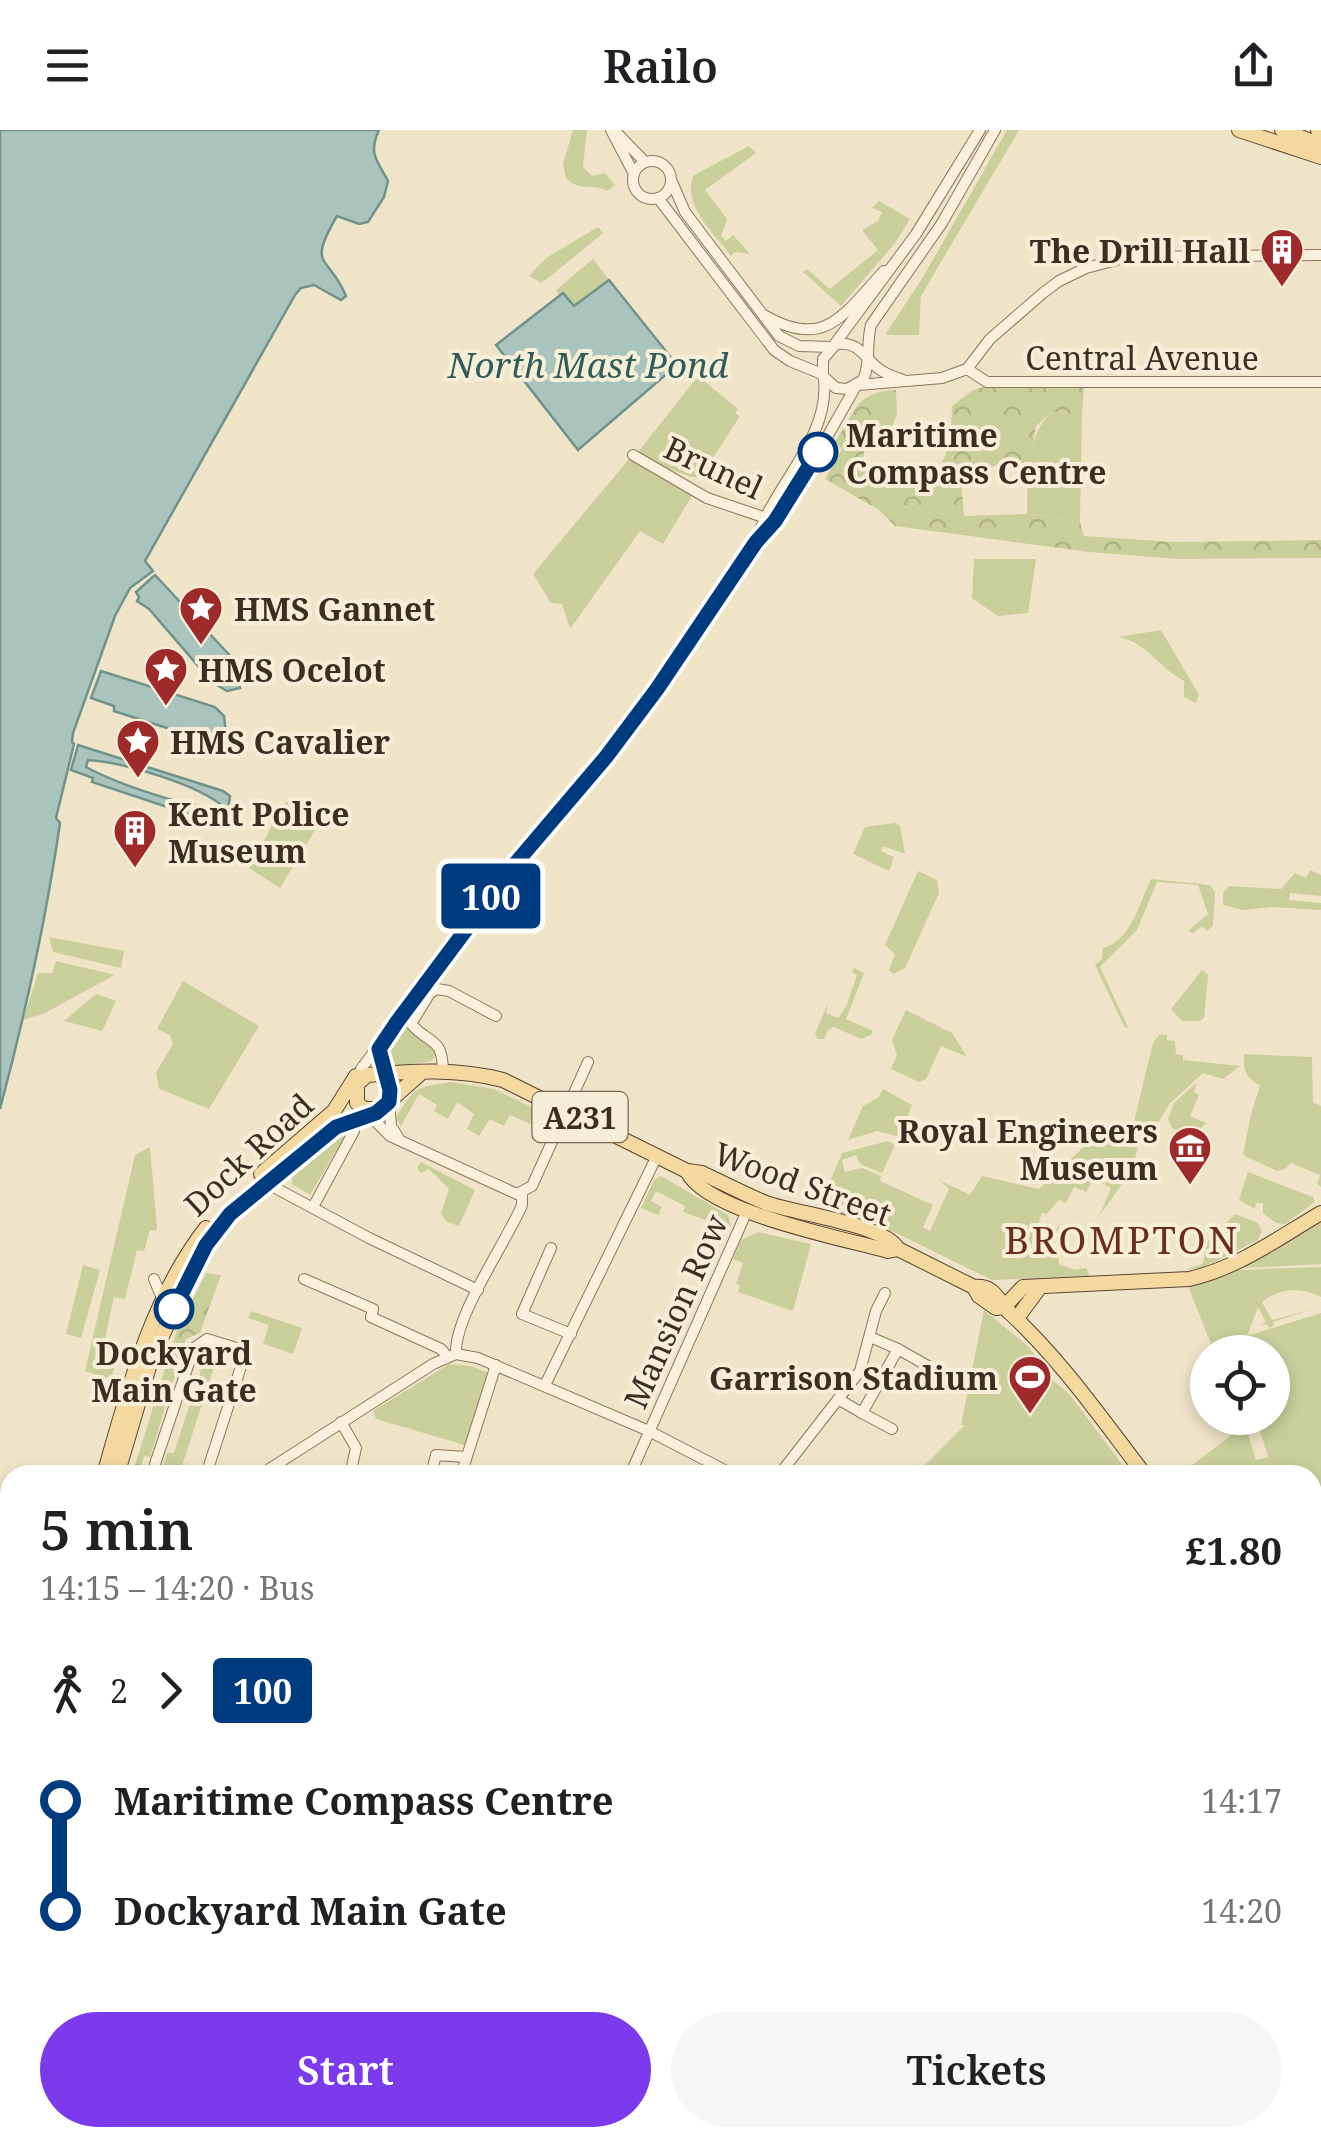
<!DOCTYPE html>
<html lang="en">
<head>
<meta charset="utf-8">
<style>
	body { margin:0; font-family:"Noto Serif",serif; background:#f6f6f6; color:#202124; height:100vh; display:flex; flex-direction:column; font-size:38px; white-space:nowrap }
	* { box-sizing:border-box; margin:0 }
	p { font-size:32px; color:#757577 }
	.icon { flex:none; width:55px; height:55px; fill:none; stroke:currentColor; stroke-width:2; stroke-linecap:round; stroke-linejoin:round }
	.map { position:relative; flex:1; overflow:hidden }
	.drawer { position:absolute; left:0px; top:1335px; width:1322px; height:682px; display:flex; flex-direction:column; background:#fff; border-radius:30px 30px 0 0; box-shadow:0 5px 15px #0003 }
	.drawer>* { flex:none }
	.badge { padding:0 20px; border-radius:8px; font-size:35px; line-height:65px }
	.tools { position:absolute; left:1190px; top:1205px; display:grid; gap:20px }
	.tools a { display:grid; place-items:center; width:100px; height:100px; border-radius:50%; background:#fff; box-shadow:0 5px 15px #0003; font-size:50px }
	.map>.badge { position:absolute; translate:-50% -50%; box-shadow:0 0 0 5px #fff }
	.legs { display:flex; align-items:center; gap:15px; height:110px; padding:0 40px; font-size:32px }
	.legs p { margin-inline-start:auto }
	.headline { display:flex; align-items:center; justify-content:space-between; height:170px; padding:0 40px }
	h1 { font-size:55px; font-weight:600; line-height:75px }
	.cta { display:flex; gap:20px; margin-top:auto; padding:20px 40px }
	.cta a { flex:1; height:115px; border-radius:60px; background:#7c3aed; color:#fff; font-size:40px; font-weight:600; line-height:115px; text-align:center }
	.cta a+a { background:#f6f6f6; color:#202124 }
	ul { padding:0 40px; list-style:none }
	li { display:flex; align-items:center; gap:35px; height:110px; font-size:38px }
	li i { display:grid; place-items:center; width:15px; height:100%; margin:0 12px; background:currentColor }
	li i::after { content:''; width:25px; height:25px; margin:-12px; border:8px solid; border-radius:50%; background:#fff }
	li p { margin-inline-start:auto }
	li:first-child i { background:linear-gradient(#0000 50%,currentColor 0) }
	li:last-child i { background:linear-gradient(currentColor 50%,#0000 0) }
	header { display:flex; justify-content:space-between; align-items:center; height:130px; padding:0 40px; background:#fff; font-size:45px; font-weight:600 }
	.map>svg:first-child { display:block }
</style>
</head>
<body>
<header><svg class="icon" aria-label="menu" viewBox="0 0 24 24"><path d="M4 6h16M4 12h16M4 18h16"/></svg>Railo<svg class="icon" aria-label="share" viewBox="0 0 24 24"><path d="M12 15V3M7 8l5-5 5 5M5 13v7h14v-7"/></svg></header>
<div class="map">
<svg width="1321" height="2016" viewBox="0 0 1321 2016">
	<defs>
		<pattern id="forest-crowns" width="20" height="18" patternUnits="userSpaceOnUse" patternTransform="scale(2.5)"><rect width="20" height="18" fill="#c9cf9b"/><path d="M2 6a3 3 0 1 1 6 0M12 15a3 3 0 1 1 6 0" fill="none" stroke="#aeb285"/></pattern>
	</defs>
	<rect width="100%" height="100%" fill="#f0e4c8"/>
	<g fill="#c9cf9b">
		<path d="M573,0H587L583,37L592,46L605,43L615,55L607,61C594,53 578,62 566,48L563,34Z"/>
		<polygon points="1007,0 1019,0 921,166 919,205 885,205 923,147"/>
		<path d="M749,16L756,23L705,60L727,89L721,106L726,111L733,105L750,124L735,122L731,126C715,104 680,73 694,45Z"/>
		<polygon points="879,71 910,89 895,113 841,176 803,142 807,139 830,159 878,120 862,100 878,91 882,82 872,78"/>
		<polygon points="598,97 603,103 548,148 541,153 529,146 546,128"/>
		<polygon points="593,129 609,150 574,176 563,163 559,165 556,160"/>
		<polygon points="698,246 738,279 735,283 740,286 701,347 691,347 635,326"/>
		<path d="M1052,282L1082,285L1080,392L1027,384C1028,349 1025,306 1052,282Z"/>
		<polygon points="630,328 693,364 663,414 640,401 570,499 562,474 551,473 533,444"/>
		<polygon points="974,429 1036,429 1028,483 998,486 972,468"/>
		<path d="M1161,500L1199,565L1196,573L1184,567V551C1157,536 1148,513 1118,507Z"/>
		<polygon points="291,669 323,687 280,758 249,738 284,674"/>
		<polygon points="895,693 900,696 905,724 883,716 881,721 894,727 889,741 853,724 865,697"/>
		<polygon points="1310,740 1321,745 1321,766 1290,763 1289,770 1321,773 1321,780 1272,777 1243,780 1223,775 1223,763 1229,756 1281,759 1295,743 1306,748"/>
		<polygon points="918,741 937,750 939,763 905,838 893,844 889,840 895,824 885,815"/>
		<path d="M1151,749L1210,755L1215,762L1213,796L1207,801L1202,796L1192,804L1189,800L1208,784L1198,755L1157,752L1137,800L1100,837L1128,897L1125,898L1095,835L1102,829L1103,818C1132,810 1139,773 1151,749Z"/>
		<polygon points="49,807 124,821 121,838 53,822"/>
		<polygon points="56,831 115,845 43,884 23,890 38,843 52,843"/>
		<polygon points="854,838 864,843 846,889 873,901 871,905 861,909 834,897 828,900 824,909 818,909 815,904 828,873 826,883 838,888 846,877 857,845 852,842"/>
		<polygon points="1202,840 1208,845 1204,888 1199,891 1182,891 1171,879"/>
		<polygon points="183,851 259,896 209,979 159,959 156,942 173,914 170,905 157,899"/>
		<polygon points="96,864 116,871 102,901 64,891"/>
		<polygon points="906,880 952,903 967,927 941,916 926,949 919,952 891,939 897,925 892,910"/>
		<polygon points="406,895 432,914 436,923 432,931 399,936 390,931 388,921"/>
		<polygon points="1167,904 1167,910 1175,911 1176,924 1183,925 1183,930 1240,936 1223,949 1203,943 1170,973 1159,991 1141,999 1134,993 1135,987 1153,913 1159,905"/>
		<path d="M1244,924L1312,927L1313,972L1321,976V1057L1317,1054L1320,1045L1291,1033L1285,1039L1277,1041L1243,1025L1251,984L1260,956C1246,946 1243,942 1244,924Z"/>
		<path d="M451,952L494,959L544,983L548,996L547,1001L510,985L504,996L490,989L479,1006L467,999L474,984L457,972L448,989L434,981L437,975L419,964L401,996L396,988C414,957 416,957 451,952Z"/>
		<polygon points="1196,953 1194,962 1199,965 1190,986 1206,993 1193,1006 1172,998 1168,989 1174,973"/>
		<polygon points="883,959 912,975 900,1007 877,1001 848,1010 863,976 878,968"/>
		<path d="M1103,999L1138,1011C1137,1041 1114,1063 1099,1087L1111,1058L1105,1055L1108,1046L1098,1043L1106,1048L1104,1054L1093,1050L1086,1062L1074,1057L1066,1073L1059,1070L1047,1084L1042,1083L1029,1121L1042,1127L1061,1091L1052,1118L1058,1122L1059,1134L1075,1140L1086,1138L1090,1146L992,1150L890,1100L827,1081L822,1071L842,1023L888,1011L895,1015L882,1043L860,1034L856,1025L842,1030L845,1042L862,1038L881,1046L880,1051L933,1075L923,1097L930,1101L949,1059L939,1050L970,1065L982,1046L1039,1059Z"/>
		<polygon points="348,1001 354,1001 336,1021 310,1065 292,1054 292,1045"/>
		<polygon points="150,1017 157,1096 156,1101 150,1100 144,1121 137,1120 125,1169 114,1167 105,1209 122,1214 111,1249 85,1241 135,1025"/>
		<polygon points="421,1032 475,1060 459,1096 447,1092 441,1084 449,1059 429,1039 421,1043 417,1038"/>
		<polygon points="1248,1042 1313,1067 1315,1072 1285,1094 1276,1093 1263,1083 1263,1073 1256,1073 1255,1079 1239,1070"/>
		<polygon points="661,1046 728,1085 731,1095 725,1097 683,1082 685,1076 656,1061 651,1071 662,1077 658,1085 641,1078 654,1050"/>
		<polygon points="1235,1084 1258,1093 1262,1101 1258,1110 1204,1137 1185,1140 1203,1134 1207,1112"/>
		<polygon points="1321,1091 1321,1134 1244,1138 1255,1130"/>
		<polygon points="758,1102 811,1114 793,1181 738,1162 740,1155 736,1154 743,1133 733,1129 741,1110"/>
		<polygon points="83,1135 100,1140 81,1208 66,1204"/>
		<path d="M1321,1137V1167C1300,1156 1280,1158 1262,1172L1272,1190L1313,1179L1273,1192L1274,1195L1270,1198L1267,1194L1260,1196L1266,1192L1258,1177L1247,1206L1321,1183V1393L1313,1391L1312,1345H1179L1237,1301V1288H1243L1256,1330L1268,1327L1256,1288H1272V1222H1214L1188,1156L1238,1140Z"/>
		<polygon points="984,1180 1028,1216 1052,1249 1071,1266 1130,1345 915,1345 965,1295 961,1295"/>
		<polygon points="251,1181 302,1198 293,1224 263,1214 269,1195 248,1188"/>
		<polygon points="211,1209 222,1213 179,1345 164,1345 162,1339 167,1323 174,1323"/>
		<polygon points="449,1234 471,1236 491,1244 468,1316 376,1289 373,1281"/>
		<polygon points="1313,1416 1321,1417 1321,1884 1313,1912"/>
		<polygon points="1321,1918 1321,2016 947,2016 948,2008 1312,2008 1313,1921"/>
	</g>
	<g fill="url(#forest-crowns)">
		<path d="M1084,256L1082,285L1052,282L1036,296L1030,332L960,340L964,386L1027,384L1080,392L1084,406L1174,412L1321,410V428L1179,429L1089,422L895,396L879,380L825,349L842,319L835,312C856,282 854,262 896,260L897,284L889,303C867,311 863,314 863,338H870V344C878,346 883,352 892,353C946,359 951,319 952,276L973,260L983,257Z"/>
		<polygon points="206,1143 221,1145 200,1203 186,1209 150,1327 144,1326 139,1341 132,1345 177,1200"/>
	</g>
	<g fill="#a9c4bc" stroke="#6f938a" stroke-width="2.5" fill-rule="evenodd">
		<path d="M0,0H379C368,24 377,30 388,51L384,67L368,92L359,94L337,86C306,139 329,124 346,166L341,170L314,155L301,158L295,165L145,431L153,441L130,458L115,486L73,603L72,612L74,614L56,688L60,693C46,790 25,885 0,979Z"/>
		<polygon points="609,150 677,235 578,320 496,215 563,163 574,176"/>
		<polygon points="155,445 235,531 240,558 227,561 212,552 149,479 137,471 139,467 136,462"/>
		<polygon points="101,541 215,577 224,586 226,603 210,612 114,581 114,576 91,568"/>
		<path d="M78,615L223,661L230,666L226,690L215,693L92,652L93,648L71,640ZM88,630C123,632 200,655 225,678C196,682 113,652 86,637Z"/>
	</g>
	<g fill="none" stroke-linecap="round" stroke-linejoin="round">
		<defs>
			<g id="minor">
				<polyline points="611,0 634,44"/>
				<polyline points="614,0 645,32"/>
				<circle cx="652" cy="50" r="19"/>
				<polyline points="672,52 685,82 779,206 799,216 832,217"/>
				<polyline points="658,68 774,220 790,231 822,244"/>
				<path d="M764,185C825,221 844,184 884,141"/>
				<polyline points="834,215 916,104 980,0"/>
				<polyline points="967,239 990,209 1043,163 1059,151 1086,138 1128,127 1321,125"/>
				<polyline points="967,239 987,252 1321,252"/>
				<path d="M903,250C895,247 887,245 879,239C863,227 860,211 836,214L823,229V246L836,258L847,259L863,250C871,233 866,213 871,195L942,93L995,0"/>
				<polyline points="858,255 942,248 967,239"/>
				<polyline points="633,325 707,368 769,389"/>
				<path d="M758,406C775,354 830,308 824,249"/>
				<polyline points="361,939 515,734 606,627 657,559 806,344 856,256"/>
				<path d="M443,941C442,906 431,916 411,894L430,863L437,859L449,861L496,886"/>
				<polyline points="389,972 391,996 398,1007"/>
				<polyline points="369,985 390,1006 517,1064 532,1056 588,932"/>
				<polyline points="266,1053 369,1108 478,1160"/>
				<polyline points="313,1077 354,1001"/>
				<polyline points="551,1118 522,1184 571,1204"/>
				<polyline points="154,1149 164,1173"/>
				<polyline points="304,1149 373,1179 371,1187 441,1219 447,1226"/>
				<polyline points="898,1219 928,1236"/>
				<path d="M456,1224C454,1186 506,1113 522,1075V1063"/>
				<polyline points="545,1255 657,1026"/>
				<polyline points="838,1269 862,1283 898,1219 870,1207"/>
				<polyline points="862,1283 892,1299"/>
				<polyline points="341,1292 356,1318 350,1345"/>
				<polyline points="156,1345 155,1334 194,1218 207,1209 246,1221 206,1345"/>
				<polyline points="260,1345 433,1234 456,1224 478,1228 649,1301 734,1345"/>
				<polyline points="431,1345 436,1325 466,1327"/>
				<polyline points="461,1345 496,1235"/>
				<polyline points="554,1345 569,1341 579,1345"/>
				<polyline points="630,1345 747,1081"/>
				<polyline points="779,1345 860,1241 876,1181 885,1163"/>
				<polyline points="0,1453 10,1454"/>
				<polyline points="0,1782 10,1785"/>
				<polyline points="0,1797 10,1794"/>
				<polyline points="261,2016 266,2016"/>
			</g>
			<g id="major">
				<polyline points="1239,0 1321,27"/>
				<polyline points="1282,0 1321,15"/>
				<polyline points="1318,0 1321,1"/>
				<path d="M380,979H364L357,973V954L367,945C412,941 457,938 503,950L687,1041L702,1043C723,1053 744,1064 766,1073C797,1084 884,1094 898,1119L974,1157C995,1155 997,1170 1009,1182C1062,1231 1101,1288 1145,1345"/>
				<path d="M687,1041C705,1082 846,1109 888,1121L898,1119"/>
				<polyline points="261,1044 334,981 356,946"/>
				<polyline points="974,1157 979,1166 996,1178 1004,1177"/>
				<path d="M1004,1177L1023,1157L1189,1149C1238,1138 1278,1108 1321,1083"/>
				<polyline points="1017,1188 1040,1157"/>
				<path d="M104,1345C128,1260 151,1169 206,1098"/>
				<polyline points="117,1345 151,1230 197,1130 214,1102 266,1053 318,1010 342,993 377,982 420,944"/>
				<polyline points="1312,1403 1321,1405"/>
				<polyline points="0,1724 10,1691"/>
				<polyline points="0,1949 10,1975"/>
				<polyline points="22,2008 28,2016"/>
			</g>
		</defs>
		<use href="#minor" stroke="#8d765c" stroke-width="12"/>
		<use href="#major" stroke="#5b4430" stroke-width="16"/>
		<use href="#minor" stroke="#faf1dc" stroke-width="10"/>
		<use href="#major" stroke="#f3d9a0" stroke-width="14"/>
	</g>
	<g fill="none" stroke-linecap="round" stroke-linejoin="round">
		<defs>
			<polyline id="line-1" points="174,1179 206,1115 230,1084 336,997 376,983 389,972 390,960 379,919 397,892 515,734 606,627 657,559 756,412 775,391 818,322"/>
		</defs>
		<use href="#line-1" stroke="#fff" stroke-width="22"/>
		<use href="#line-1" stroke="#003b80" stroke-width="15"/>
	</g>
	<defs>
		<symbol id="building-pin" viewBox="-11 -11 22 30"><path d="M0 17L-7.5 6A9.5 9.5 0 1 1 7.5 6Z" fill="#9e2a2b" stroke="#f7eed8"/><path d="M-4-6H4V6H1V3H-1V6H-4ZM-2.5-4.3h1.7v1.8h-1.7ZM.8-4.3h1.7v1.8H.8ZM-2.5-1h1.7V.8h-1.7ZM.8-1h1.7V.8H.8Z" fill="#fff"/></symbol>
		<symbol id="sight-pin" viewBox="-11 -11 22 30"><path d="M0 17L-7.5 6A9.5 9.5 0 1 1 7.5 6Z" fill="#9e2a2b" stroke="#f7eed8"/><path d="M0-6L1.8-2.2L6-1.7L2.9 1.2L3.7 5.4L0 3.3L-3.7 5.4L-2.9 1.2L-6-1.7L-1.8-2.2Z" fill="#fff"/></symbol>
		<symbol id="museum-pin" viewBox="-11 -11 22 30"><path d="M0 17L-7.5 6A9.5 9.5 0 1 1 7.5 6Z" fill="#9e2a2b" stroke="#f7eed8"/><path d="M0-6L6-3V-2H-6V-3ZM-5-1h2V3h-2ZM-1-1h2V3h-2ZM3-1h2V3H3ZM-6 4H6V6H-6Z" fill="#fff"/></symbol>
		<symbol id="stadium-pin" viewBox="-11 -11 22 30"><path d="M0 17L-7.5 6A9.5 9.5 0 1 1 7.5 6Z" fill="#9e2a2b" stroke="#f7eed8"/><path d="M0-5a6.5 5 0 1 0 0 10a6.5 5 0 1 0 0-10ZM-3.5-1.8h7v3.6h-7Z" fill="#fff"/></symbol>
	</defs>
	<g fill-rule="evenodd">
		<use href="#building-pin" x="1257" y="95" width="50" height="68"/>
		<use href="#sight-pin" x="176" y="453" width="50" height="68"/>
		<use href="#sight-pin" x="141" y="514" width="50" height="68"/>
		<use href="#sight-pin" x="113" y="586" width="50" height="68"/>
		<use href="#building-pin" x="110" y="676" width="50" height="68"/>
		<use href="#museum-pin" x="1165" y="993" width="50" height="68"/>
		<use href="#stadium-pin" x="1005" y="1222" width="50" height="68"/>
	</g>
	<g fill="#fff" stroke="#003b80" stroke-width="5">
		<circle cx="818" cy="322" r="18"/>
		<circle cx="174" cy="1179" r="18"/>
	</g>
	<g text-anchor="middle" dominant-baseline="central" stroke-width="8" stroke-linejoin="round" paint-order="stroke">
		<rect fill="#f7eed8" stroke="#756857" stroke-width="2.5" x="532.5" y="962" width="95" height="50" rx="8"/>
		<g font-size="30" font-weight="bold" fill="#3d2e20">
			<text x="580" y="987">A231</text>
		</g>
		<g font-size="32" font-weight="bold" fill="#3d2e20" stroke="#f7eed8" text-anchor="start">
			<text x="1250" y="120" text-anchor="end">The Drill Hall</text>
			<text x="234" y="478">HMS Gannet</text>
			<text x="198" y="539">HMS Ocelot</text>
			<text x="170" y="611">HMS Cavalier</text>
			<text x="168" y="683">Kent Police<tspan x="168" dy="37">Museum</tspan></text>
			<text x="1158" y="1000" text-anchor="end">Royal Engineers<tspan x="1158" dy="37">Museum</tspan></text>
			<text x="998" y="1247" text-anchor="end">Garrison Stadium</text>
		</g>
		<g font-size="32" fill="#3d2e20" stroke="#f7eed8">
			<text x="1142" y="227">Central Avenue</text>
			<text transform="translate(714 337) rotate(25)">Brunel</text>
			<text transform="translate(248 1024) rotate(-43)">Dock Road</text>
			<text transform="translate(803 1053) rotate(20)">Wood Street</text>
			<text transform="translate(675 1181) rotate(-66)">Mansion Row</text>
		</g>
		<g font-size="32" font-weight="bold" fill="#3d2e20" stroke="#f7eed8" text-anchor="start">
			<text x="846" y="304">Maritime<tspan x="846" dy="37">Compass Centre</tspan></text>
			<text x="174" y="1222" text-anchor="middle">Dockyard<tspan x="174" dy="37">Main Gate</tspan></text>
		</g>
		<g font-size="35" font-style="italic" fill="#2f5d5a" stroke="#f7eed8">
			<text x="588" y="234">North Mast Pond</text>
		</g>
		<g font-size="38" letter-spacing="2.5" fill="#6b2e1e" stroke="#f7eed8">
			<text x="1122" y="1109">BROMPTON</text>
		</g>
	</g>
</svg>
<div class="tools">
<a><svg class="icon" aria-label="locate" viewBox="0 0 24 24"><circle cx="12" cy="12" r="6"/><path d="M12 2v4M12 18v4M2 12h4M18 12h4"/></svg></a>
</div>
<b class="badge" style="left:491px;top:766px;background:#003b80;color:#fff">100</b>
<section class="drawer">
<div class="headline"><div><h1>5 min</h1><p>14:15 – 14:20 · Bus</p></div><b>£1.80</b></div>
<div class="legs"><svg class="icon" aria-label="walk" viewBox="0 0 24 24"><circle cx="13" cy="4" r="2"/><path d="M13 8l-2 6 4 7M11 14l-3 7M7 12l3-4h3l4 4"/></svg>2<svg class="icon" aria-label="forward" viewBox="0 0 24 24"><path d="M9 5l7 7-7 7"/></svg><b class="badge" style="background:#003b80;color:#fff">100</b></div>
<ul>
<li><i style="color:#003b80"></i><b>Maritime Compass Centre</b><p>14:17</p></li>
<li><i style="color:#003b80"></i><b>Dockyard Main Gate</b><p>14:20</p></li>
</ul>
<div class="cta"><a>Start</a><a>Tickets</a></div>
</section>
</div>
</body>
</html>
